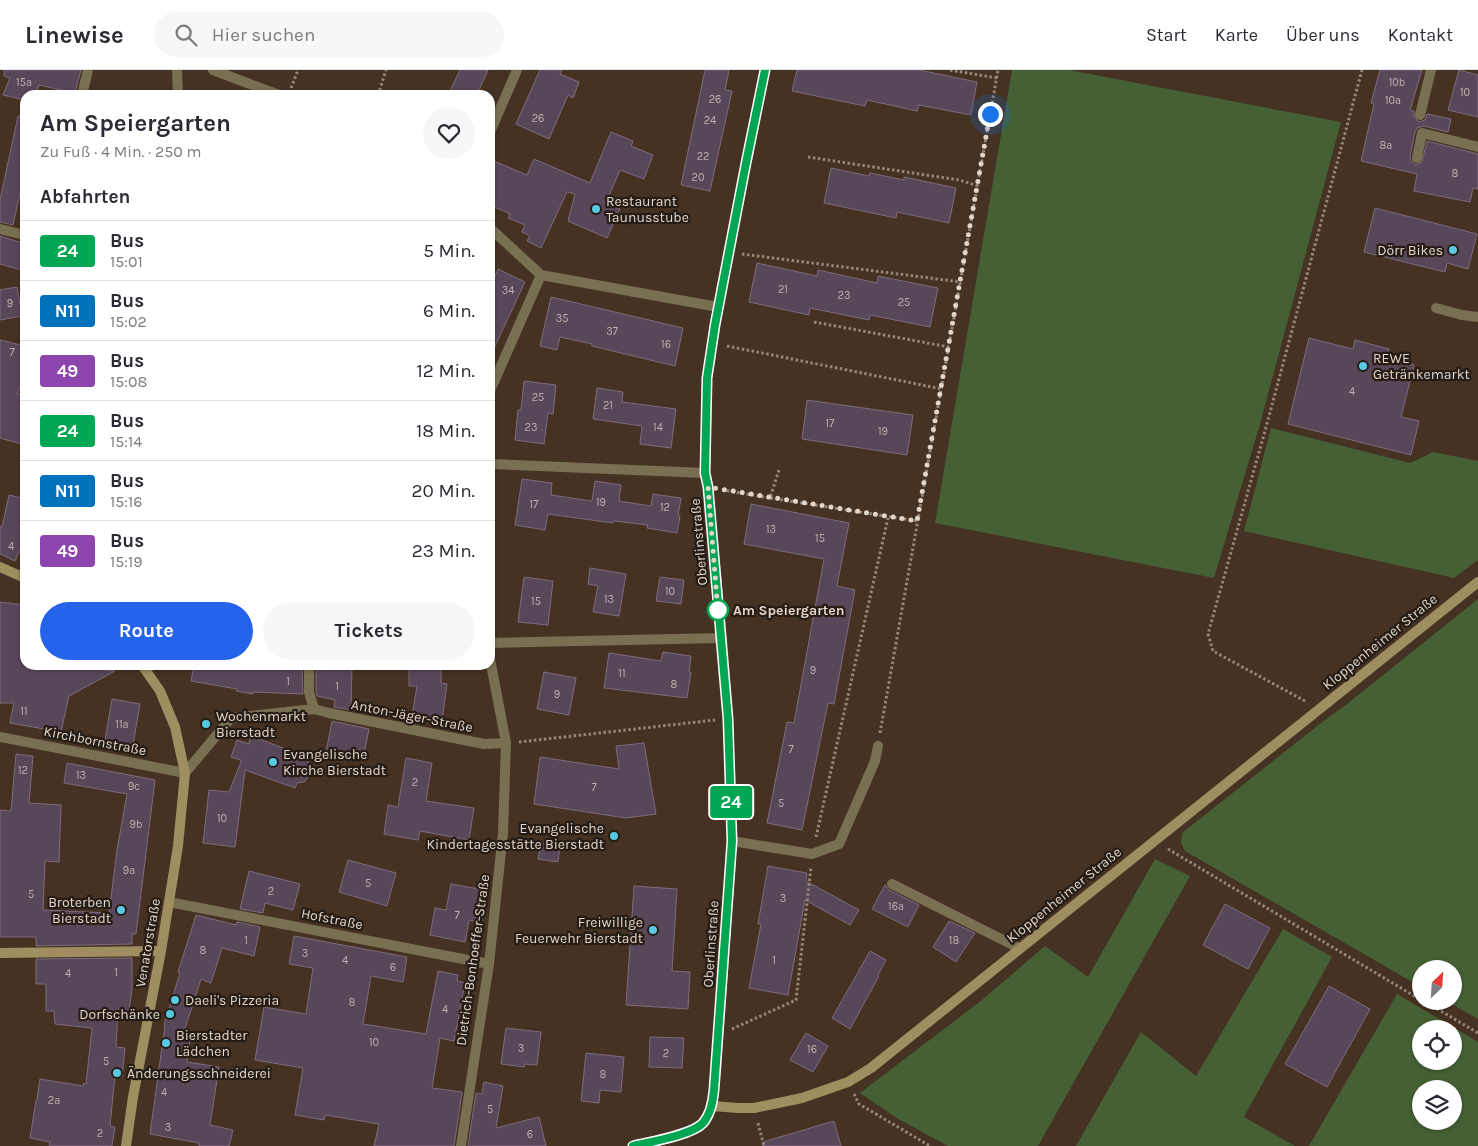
<!DOCTYPE html>
<html lang="de">
<head>
<meta charset="utf-8">
<style>
	body { margin:0; font-family:Karla,sans-serif; background:#f7f7f7; color:#2b2b33; height:100vh; display:flex; flex-direction:column; font-size:19px; white-space:nowrap }
	* { box-sizing:border-box; margin:0 }
	p { font-size:16px; color:#7c7c81 }
	.icon { flex:none; width:28px; height:28px; fill:none; stroke:currentColor; stroke-width:2; stroke-linecap:round; stroke-linejoin:round }
	.map { position:relative; flex:1; overflow:hidden }
	.sheet { position:absolute; left:20px; top:20px; width:475px; height:580px; display:flex; flex-direction:column; background:#fff; border-radius:15px; box-shadow:0 1px 4px #0004 }
	.sheet>* { flex:none }
	.badge { padding:0 10px; border-radius:4px; font-size:18px; line-height:32px }
	.needle { width:32px; rotate:25deg }
	.controls { position:absolute; left:1412px; top:890px; display:grid; gap:10px }
	.controls a { display:grid; place-items:center; width:50px; height:50px; border-radius:50%; background:#fff; box-shadow:0 1px 4px #0004; font-size:25px }
	.you { position:absolute; width:25px; height:25px; margin:-12px; border:4px solid #fff; border-radius:50%; background:#1a73e8; box-shadow:0 0 0 8px #1a73e833 }
	.map>.badge { position:absolute; translate:-50% -50%; box-shadow:0 0 0 2px #fff }
	h2 { padding:0 20px; font-size:19px; line-height:45px }
	.round { display:grid; place-items:center; flex:none; width:52px; height:52px; border-radius:26px; background:#f7f7f7 }
	.summary { display:flex; align-items:center; justify-content:space-between; height:85px; padding:0 20px }
	h1 { font-size:24px; font-weight:700; line-height:38px }
	.primary-button { display:flex; gap:10px; margin-top:auto; padding:10px 20px }
	.primary-button a { flex:1; height:58px; border-radius:30px; background:#2563eb; color:#fff; font-size:20px; font-weight:700; line-height:58px; text-align:center }
	.primary-button a+a { background:#f7f7f7; color:#2b2b33 }
	ul { padding:0; list-style:none }
	li { display:flex; align-items:center; gap:15px; height:60px; padding:0 20px; border-top:1px solid #e1e1e2 }
	li div { flex:1 }
	li b { display:block; font-size:19px }
	li em { font-style:normal }
	li .badge { min-width:55px; font-weight:700; text-align:center }
	header { display:flex; align-items:center; gap:30px; box-sizing:border-box; height:70px; padding:0 25px; background:#fff; border-bottom:1px solid #e1e1e2 }
	header strong { font-size:24px }
	nav { display:flex; gap:28px; margin-inline-start:auto; font-size:18px }
	.search { width:350px; height:45px; background:#f7f7f7; display:flex; align-items:center; gap:12px; box-sizing:border-box; padding:0 18px; border-radius:28px; color:#7c7c81; font-size:19px }
	.map>svg:first-child { display:block }
</style>
</head>
<body>
<header>
<strong>Linewise</strong>
<div class="search"><svg class="icon" aria-label="search" viewBox="0 0 24 24"><circle cx="10" cy="10" r="6"/><path d="M15 15l6 6"/></svg>Hier suchen</div>
<nav><a>Start</a><a>Karte</a><a>Über uns</a><a>Kontakt</a></nav>
</header>
<div class="map">
<svg width="1478" height="1076" viewBox="0 0 1478 1076">
	<rect width="100%" height="100%" fill="#453222"/>
	<g fill="#456034" fill-rule="evenodd">
		<polygon points="1012,0 1069,0 1341,52 1260,354 1214,508 935,453"/>
		<polygon points="1271,358 1410,393 1433,382 1478,391 1478,490 1454,508 1244,461"/>
		<polygon points="1478,529 1478,949 1446,931 1454,931 1454,899 1421,899 1421,917 1185,781 1181,773 1182,763 1321,653 1347,634"/>
		<polygon points="1155,789 1190,806 1038,1076 948,1076 900,1050 860,1023 982,930 1045,876 1088,907"/>
		<polygon points="1283,859 1332,887 1244,1047 1295,1076 1076,1076 1141,962 1196,1006"/>
		<path d="M1397,924L1478,972V1076H1309ZM1421,959H1454V991H1421ZM1421,1019H1454V1051H1421Z"/>
	</g>
	<g fill="#584659" stroke="#7e6b7e">
		<polygon points="4,0 81,0 75,23 39,15 36,25 25,25 25,30 3,25 10,8 4,6"/>
		<polygon points="460,0 488,0 477,25 448,25"/>
		<polygon points="540,0 562,0 560,4 579,12 573,28 568,25 549,69 516,54"/>
		<polygon points="705,0 729,0 725,20 732,21 710,121 681,115"/>
		<polygon points="797,0 919,0 977,12 971,45 919,35 917,41 867,30 865,36 792,21"/>
		<polygon points="1380,0 1422,0 1410,40 1414,41 1414,47 1419,52 1425,50 1427,44 1451,49 1448,62 1424,56 1417,58 1415,62 1410,87 1411,91 1416,95 1422,92 1427,71 1478,84 1478,119 1473,118 1470,132 1414,121 1417,104 1361,91 1374,34 1371,33"/>
		<polygon points="1459,0 1478,5 1478,47 1448,40"/>
		<polygon points="18,46 25,47 25,101 13,155 0,152 0,130"/>
		<polygon points="611,62 633,71 631,76 653,85 644,109 620,100 606,133 620,139 607,168 568,151 575,124 567,122 541,178 527,171 530,166 522,162 525,155 508,148 510,144 490,135 490,101 494,91 527,105 534,89 590,113"/>
		<polygon points="831,98 869,106 870,103 904,110 904,107 956,118 949,153 897,142 896,148 824,133"/>
		<polygon points="1375,138 1477,164 1468,199 1447,193 1445,202 1364,182"/>
		<polygon points="0,166 25,174 25,201 0,194"/>
		<polygon points="757,193 817,206 818,200 877,213 878,206 938,218 930,257 870,245 869,250 810,238 809,245 749,232"/>
		<polygon points="498,199 525,212 490,287 490,218"/>
		<polygon points="17,217 22,246 0,250 0,220"/>
		<polygon points="551,227 683,258 675,296 592,276 592,274 560,267 557,280 540,276"/>
		<polygon points="1309,268 1353,279 1355,270 1389,279 1387,288 1414,295 1401,347 1419,351 1411,385 1288,354"/>
		<polygon points="0,270 25,276 25,305 17,324 25,325 25,375 0,368"/>
		<polygon points="524,311 556,315 553,344 548,343 544,374 515,370 518,340 521,340"/>
		<polygon points="597,318 623,322 622,332 676,339 671,378 640,374 642,356 593,349"/>
		<polygon points="807,330 913,345 907,385 802,369"/>
		<polygon points="522,409 552,413 551,425 592,431 595,411 621,415 619,431 651,436 653,424 681,428 678,446 680,446 677,463 647,458 648,455 614,451 613,453 548,444 545,460 515,455"/>
		<polygon points="9,425 25,429 25,468 15,491 0,484 0,456 2,457"/>
		<polygon points="751,434 849,453 837,516 855,520 834,634 828,633 802,760 767,753 787,652 794,653 824,489 744,474"/>
		<polygon points="590,498 626,504 619,546 593,542 598,516 588,514"/>
		<polygon points="524,507 553,511 548,555 518,552"/>
		<polygon points="660,507 684,510 681,534 656,531"/>
		<polygon points="0,532 25,535 23,569 25,570 25,595 70,595 115,601 69,626 61,662 10,653 14,633 0,633"/>
		<polygon points="663,582 691,586 689,602 691,602 687,628 604,618 609,583 661,591"/>
		<polygon points="194,595 257,595 256,597 302,599 303,624 253,622 253,624 236,621 237,619 191,611"/>
		<polygon points="323,595 352,595 351,640 334,637 335,630 317,626 316,621 316,599 323,600"/>
		<polygon points="409,595 441,595 441,613 447,614 442,651 412,646 417,616 409,616"/>
		<polygon points="544,602 576,608 569,645 537,639"/>
		<polygon points="112,629 140,634 133,675 105,670"/>
		<polygon points="332,651 369,659 363,689 326,682"/>
		<polygon points="251,666 307,687 310,700 308,707 304,712 297,713 295,718 245,700 235,777 203,773 209,720 229,722 241,692 241,690 231,687 237,670 249,674"/>
		<polygon points="644,673 656,744 626,748 534,734 540,687 619,699 616,676"/>
		<polygon points="16,684 33,686 29,733 61,735 59,792 45,791 43,840 109,843 117,780 127,724 64,713 67,693 155,710 136,864 132,864 132,874 36,876 36,867 0,867 0,740 11,741"/>
		<polygon points="406,688 432,693 426,731 474,738 469,770 420,761 418,770 384,764 388,735 398,737"/>
		<polygon points="541,773 560,776 558,792 538,789"/>
		<polygon points="348,790 396,803 387,836 339,822"/>
		<polygon points="768,796 807,803 806,811 859,840 850,855 805,830 788,925 749,918 761,854 758,854"/>
		<polygon points="249,801 300,814 293,840 265,833 263,843 240,839"/>
		<polygon points="451,814 485,820 479,852 469,850 465,872 430,865 435,838 446,840"/>
		<polygon points="885,815 889,820 919,835 908,857 872,839"/>
		<polygon points="634,816 677,819 672,901 690,902 688,939 626,935"/>
		<polygon points="1225,834 1270,858 1248,899 1203,875"/>
		<polygon points="196,845 236,855 237,852 260,857 254,886 222,878 211,913 201,909 184,962 191,963 187,992 219,997 210,1055 233,1060 229,1076 199,1076 199,1073 150,1064 165,955 164,955 180,903 178,902"/>
		<polygon points="949,851 975,863 956,892 933,877"/>
		<polygon points="294,866 407,887 403,912 371,906 363,954 426,964 438,901 458,905 457,911 465,913 454,971 440,968 432,1018 462,1022 454,1076 374,1076 379,1054 325,1045 324,1050 295,1045 303,998 255,990 264,937 306,944 313,898 289,894"/>
		<polygon points="870,881 886,890 878,905 879,906 850,959 832,948"/>
		<polygon points="132,888 132,919 129,940 118,940 116,977 125,978 122,1007 115,1006 110,1056 115,1057 112,1076 49,1076 50,1072 30,1068 36,1030 37,1030 40,1009 83,1016 84,1013 86,1014 92,958 55,954 54,941 46,941 46,914 36,914 36,889"/>
		<polygon points="1329,916 1370,939 1327,1017 1285,994"/>
		<polygon points="506,958 541,962 537,995 525,994 524,997 501,994"/>
		<polygon points="806,963 828,976 813,1002 790,990"/>
		<polygon points="650,967 684,968 682,998 649,997"/>
		<polygon points="586,983 624,987 621,1022 600,1020 599,1033 581,1031"/>
		<polygon points="484,1012 503,1016 496,1058 539,1047 546,1076 468,1076 476,1023 482,1024"/>
		<polygon points="834,1051 841,1076 763,1076 763,1072"/>
	</g>
	<g fill="none" stroke-linecap="round" stroke-linejoin="round">
		<g stroke="#968679" stroke-width="3" stroke-dasharray="2.5 2.5" stroke-linecap="butt">
			<polyline points="950,0 997,8"/>
			<polyline points="291,18 298,0"/>
			<polyline points="378,25 386,0"/>
			<polyline points="808,87 959,110 978,116"/>
			<polyline points="742,184 961,212"/>
			<polyline points="814,252 949,277"/>
			<polyline points="727,276 942,319"/>
			<polyline points="779,400 770,428 917,451"/>
			<polyline points="722,420 770,428"/>
			<polyline points="1305,631 1213,581 1208,564 1265,361 1362,0"/>
			<polyline points="880,663 998,0"/>
			<polyline points="519,672 715,650"/>
			<polyline points="816,767 888,448"/>
			<polyline points="1168,779 1421,930"/>
			<polyline points="1424,931 1478,963"/>
			<polyline points="732,959 796,930 811,797"/>
			<polyline points="854,1024 859,1034 930,1076"/>
			<polyline points="758,1053 764,1076"/>
		</g>
		<g stroke="#796f52" stroke-width="10">
			<polyline points="177,0 178,25"/>
			<polyline points="82,25 88,0"/>
			<polyline points="1420,45 1431,0"/>
			<polyline points="1417,88 1422,63 1478,77"/>
			<polyline points="1436,238 1462,245 1478,247"/>
			<polyline points="490,394 705,403"/>
			<polyline points="490,573 722,568"/>
			<polyline points="732,771 812,784 839,774 875,691 878,676"/>
			<polyline points="892,814 1019,878"/>
		</g>
		<g stroke="#796f52" stroke-width="10">
			<polyline points="213,0 279,25"/>
			<polyline points="490,62 517,0"/>
			<polyline points="490,158 541,205 718,237"/>
			<polyline points="0,159 25,165"/>
			<polyline points="490,321 541,205"/>
			<polyline points="309,595 309,622 314,639"/>
			<polyline points="0,667 185,703 231,648 314,639 329,643 484,674 506,673"/>
			<polyline points="169,832 489,894"/>
			<polyline points="712,1036 716,1002 732,771 728,649 722,568 708,417 705,403 707,308 718,237 765,0"/>
			<polyline points="461,1076 489,894 503,763 506,673 490,589"/>
		</g>
		<g stroke="#9f8e60" stroke-width="10">
			<polyline points="0,497 25,508"/>
			<polyline points="0,883 161,881"/>
			<polyline points="126,1076 133,1027 161,881 178,776 185,703 175,657 160,621 142,595"/>
			<path d="M633,1076C650,1072 690,1066 702,1054C706,1049 709,1042 712,1036L738,1038H754L802,1028L848,1012L871,998L1478,512"/>
		</g>
	</g>
	<g fill="none" stroke-linecap="round" stroke-linejoin="round">
		<defs>
			<path id="line" d="M633,1076C650,1072 692,1065 703,1053C711,1044 713,1031 714,1020L732,771L728,649L708,417L705,403L707,308L715,255L746,93L765,0"/>
		</defs>
		<use href="#line" stroke="#fff" stroke-width="11"/>
		<use href="#line" stroke="#00a651" stroke-width="8"/>
		<polyline stroke="#e2d5cb" stroke-width="5" stroke-dasharray="0 9" points="718,540 718,542 708,417 917,451 990,44"/>
	</g>
	<g fill="#58c9e3" stroke="#241c15" stroke-width="2">
		<circle cx="596" cy="139" r="5"/>
		<circle cx="1453" cy="180" r="5"/>
		<circle cx="1363" cy="296" r="5"/>
		<circle cx="206" cy="654" r="5"/>
		<circle cx="273" cy="692" r="5"/>
		<circle cx="614" cy="766" r="5"/>
		<circle cx="121" cy="840" r="5"/>
		<circle cx="653" cy="860" r="5"/>
		<circle cx="175" cy="930" r="5"/>
		<circle cx="170" cy="944" r="5"/>
		<circle cx="166" cy="973" r="5"/>
		<circle cx="117" cy="1003" r="5"/>
	</g>
	<circle fill="#fff" stroke="#00a651" stroke-width="2.5" cx="718" cy="540" r="10"/>
	<g text-anchor="middle" dominant-baseline="central" stroke-width="4.5" stroke-linejoin="round" paint-order="stroke">
		<g font-size="11" fill="#c0b1ae">
			<text x="24" y="12">15a</text>
			<text x="1397" y="12">10b</text>
			<text x="1465" y="22">10</text>
			<text x="715" y="29">26</text>
			<text x="1393" y="30">10a</text>
			<text x="538" y="48">26</text>
			<text x="710" y="50">24</text>
			<text x="1386" y="75">8a</text>
			<text x="703" y="86">22</text>
			<text x="1455" y="103">8</text>
			<text x="698" y="107">20</text>
			<text x="783" y="219">21</text>
			<text x="508" y="220">34</text>
			<text x="844" y="225">23</text>
			<text x="904" y="232">25</text>
			<text x="10" y="233">9</text>
			<text x="562" y="248">35</text>
			<text x="612" y="261">37</text>
			<text x="666" y="274">16</text>
			<text x="12" y="282">7</text>
			<text x="1352" y="321">4</text>
			<text x="538" y="327">25</text>
			<text x="608" y="335">21</text>
			<text x="830" y="353">17</text>
			<text x="531" y="357">23</text>
			<text x="658" y="357">14</text>
			<text x="883" y="361">19</text>
			<text x="601" y="432">19</text>
			<text x="534" y="434">17</text>
			<text x="665" y="437">12</text>
			<text x="771" y="459">13</text>
			<text x="820" y="468">15</text>
			<text x="11" y="476">4</text>
			<text x="670" y="521">10</text>
			<text x="609" y="529">13</text>
			<text x="536" y="531">15</text>
			<text x="813" y="600">9</text>
			<text x="622" y="603">11</text>
			<text x="288" y="611">1</text>
			<text x="674" y="614">8</text>
			<text x="337" y="616">1</text>
			<text x="557" y="624">9</text>
			<text x="24" y="641">11</text>
			<text x="122" y="654">11a</text>
			<text x="791" y="679">7</text>
			<text x="23" y="700">12</text>
			<text x="81" y="705">13</text>
			<text x="415" y="712">2</text>
			<text x="134" y="716">9c</text>
			<text x="594" y="717">7</text>
			<text x="781" y="733">5</text>
			<text x="222" y="748">10</text>
			<text x="136" y="754">9b</text>
			<text x="129" y="800">9a</text>
			<text x="368" y="813">5</text>
			<text x="271" y="821">2</text>
			<text x="31" y="824">5</text>
			<text x="783" y="828">3</text>
			<text x="896" y="836">16a</text>
			<text x="457" y="845">7</text>
			<text x="246" y="870">1</text>
			<text x="954" y="870">18</text>
			<text x="203" y="880">8</text>
			<text x="305" y="883">3</text>
			<text x="345" y="890">4</text>
			<text x="774" y="890">1</text>
			<text x="393" y="897">6</text>
			<text x="116" y="902">1</text>
			<text x="68" y="903">4</text>
			<text x="352" y="932">8</text>
			<text x="445" y="939">4</text>
			<text x="374" y="972">10</text>
			<text x="521" y="978">3</text>
			<text x="812" y="979">16</text>
			<text x="666" y="983">2</text>
			<text x="106" y="991">5</text>
			<text x="603" y="1004">8</text>
			<text x="164" y="1022">4</text>
			<text x="54" y="1030">2a</text>
			<text x="490" y="1039">5</text>
			<text x="168" y="1057">3</text>
			<text x="100" y="1063">2</text>
			<text x="530" y="1064">6</text>
		</g>
		<g font-size="14" fill="#e2d5cb" stroke="#241c15" text-anchor="start">
			<text x="606" y="131">Restaurant<tspan x="606" dy="16">Taunusstube</tspan></text>
			<text x="1443" y="180" text-anchor="end">Dörr Bikes</text>
			<text x="1373" y="288">REWE<tspan x="1373" dy="16">Getränkemarkt</tspan></text>
			<text x="216" y="646">Wochenmarkt<tspan x="216" dy="16">Bierstadt</tspan></text>
			<text x="283" y="684">Evangelische<tspan x="283" dy="16">Kirche Bierstadt</tspan></text>
			<text x="604" y="758" text-anchor="end">Evangelische<tspan x="604" dy="16">Kindertagesstätte Bierstadt</tspan></text>
			<text x="111" y="832" text-anchor="end">Broterben<tspan x="111" dy="16">Bierstadt</tspan></text>
			<text x="643" y="852" text-anchor="end">Freiwillige<tspan x="643" dy="16">Feuerwehr Bierstadt</tspan></text>
			<text x="185" y="930">Daeli's Pizzeria</text>
			<text x="160" y="944" text-anchor="end">Dorfschänke</text>
			<text x="176" y="965">Bierstadter<tspan x="176" dy="16">Lädchen</tspan></text>
			<text x="127" y="1003">Änderungsschneiderei</text>
		</g>
		<g font-size="14" fill="#e2d5cb" stroke="#241c15">
			<text transform="translate(699 472) rotate(-95)">Oberlinstraße</text>
			<text transform="translate(1380 572) rotate(-39)">Kloppenheimer Straße</text>
			<text transform="translate(412 646) rotate(11)">Anton-Jäger-Straße</text>
			<text transform="translate(95 671) rotate(11)">Kirchbornstraße</text>
			<text transform="translate(1064 825) rotate(-39)">Kloppenheimer Straße</text>
			<text transform="translate(332 849) rotate(11)">Hofstraße</text>
			<text transform="translate(148 873) rotate(-80)">Venatorstraße</text>
			<text transform="translate(711 874) rotate(-86)">Oberlinstraße</text>
			<text transform="translate(473 890) rotate(-82)">Dietrich-Bonhoeffer-Straße</text>
		</g>
		<g font-size="14" font-weight="bold" fill="#e2d5cb" stroke="#241c15" text-anchor="start">
			<text x="733" y="540">Am Speiergarten</text>
		</g>
	</g>
</svg>
<div class="controls">
<a><svg class="needle" viewBox="-14 -14 28 28"><path d="M0-13l5 13h-10z" fill="#e53935"/><path d="M0 13l5-13h-10z" fill="#7c7c81"/></svg></a>
<a><svg class="icon" aria-label="locate" viewBox="0 0 24 24"><circle cx="12" cy="12" r="6"/><path d="M12 2v4M12 18v4M2 12h4M18 12h4"/></svg></a>
<a><svg class="icon" aria-label="layers" viewBox="0 0 24 24"><path d="M12 4l9 5-9 5-9-5zM3 14l9 5 9-5"/></svg></a>
</div>
<div class="you" style="left:990px;top:44px"></div>
<b class="badge" style="left:731px;top:732px;background:#00a651;color:#fff">24</b>
<section class="sheet">
<div class="summary"><div><h1>Am Speiergarten</h1><p>Zu Fuß · 4 Min. · 250 m</p></div><a class="round"><svg class="icon" aria-label="heart" viewBox="0 0 24 24"><path d="M12 20l-8-8c-3-5 5-10 8-4 3-6 11-1 8 4z"/></svg></a></div>
<h2>Abfahrten</h2>
<ul>
<li><span class="badge" style="background:#00a651;color:#fff">24</span><div><b>Bus</b><p>15:01</p></div><em>5 Min.</em></li>
<li><span class="badge" style="background:#0072bc;color:#fff">N11</span><div><b>Bus</b><p>15:02</p></div><em>6 Min.</em></li>
<li><span class="badge" style="background:#8e44ad;color:#fff">49</span><div><b>Bus</b><p>15:08</p></div><em>12 Min.</em></li>
<li><span class="badge" style="background:#00a651;color:#fff">24</span><div><b>Bus</b><p>15:14</p></div><em>18 Min.</em></li>
<li><span class="badge" style="background:#0072bc;color:#fff">N11</span><div><b>Bus</b><p>15:16</p></div><em>20 Min.</em></li>
<li><span class="badge" style="background:#8e44ad;color:#fff">49</span><div><b>Bus</b><p>15:19</p></div><em>23 Min.</em></li>
</ul>
<div class="primary-button"><a>Route</a><a>Tickets</a></div>
</section>
</div>
</body>
</html>
